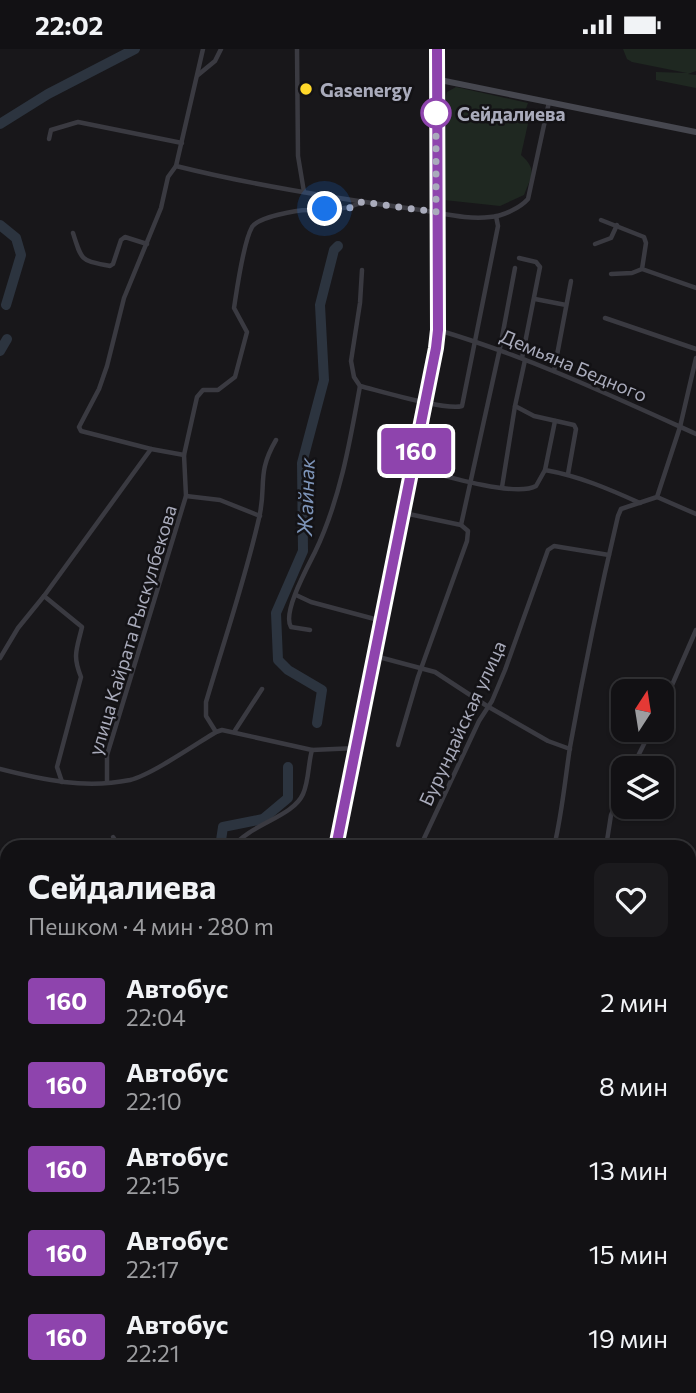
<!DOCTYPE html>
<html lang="ru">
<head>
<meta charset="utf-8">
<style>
	body { margin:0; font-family:Commissioner,sans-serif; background:#1b1a1d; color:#f1f3f6; height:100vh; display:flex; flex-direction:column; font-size:26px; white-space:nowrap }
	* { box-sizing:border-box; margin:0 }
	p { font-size:23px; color:#9c9da0 }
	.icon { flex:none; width:38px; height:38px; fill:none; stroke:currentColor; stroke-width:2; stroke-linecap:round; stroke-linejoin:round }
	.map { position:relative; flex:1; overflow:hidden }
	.side { position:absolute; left:0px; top:791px; width:696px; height:553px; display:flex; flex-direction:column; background:#121114; border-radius:21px 21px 0 0; box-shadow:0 2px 5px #0004,0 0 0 2px #313134 }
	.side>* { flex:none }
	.badge { padding:0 14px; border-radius:5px; font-size:24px; line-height:46px }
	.needle { width:46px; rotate:12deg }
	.fabs { position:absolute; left:611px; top:630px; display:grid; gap:14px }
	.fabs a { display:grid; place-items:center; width:63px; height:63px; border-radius:14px; background:#121114; box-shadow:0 2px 5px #0004,0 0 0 2px #313134; font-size:35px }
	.you { position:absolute; width:35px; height:35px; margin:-18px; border:5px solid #fff; border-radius:50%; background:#1a73e8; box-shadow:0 0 0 10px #1a73e833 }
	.map>.badge { position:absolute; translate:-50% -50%; box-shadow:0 0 0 4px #fff }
	.round { display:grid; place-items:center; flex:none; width:74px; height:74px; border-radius:14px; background:#1b1a1d }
	.headline { display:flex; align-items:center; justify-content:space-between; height:119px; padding:0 28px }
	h1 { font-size:33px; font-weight:700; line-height:52px }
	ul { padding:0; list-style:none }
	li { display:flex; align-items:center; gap:21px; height:84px; padding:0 28px }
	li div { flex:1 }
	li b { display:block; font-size:26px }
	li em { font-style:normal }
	li .badge { min-width:77px; font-weight:700; text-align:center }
	.status { display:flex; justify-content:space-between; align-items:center; height:49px; padding:0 35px; background:#121114; direction:ltr }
	.status svg { height:19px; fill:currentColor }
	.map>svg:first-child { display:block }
</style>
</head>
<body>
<div class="status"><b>22:02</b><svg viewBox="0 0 49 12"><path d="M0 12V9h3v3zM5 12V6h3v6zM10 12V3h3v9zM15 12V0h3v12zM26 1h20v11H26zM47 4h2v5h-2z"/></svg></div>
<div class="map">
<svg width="696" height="1344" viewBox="0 0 696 1344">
	<rect width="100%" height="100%" fill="#18171a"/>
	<g fill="#1f2821">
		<polygon points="623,0 696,0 696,22 688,25 696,26 696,39 656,31 656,23 687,24 632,13 627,10"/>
		<path d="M456,38L528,54L523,68L529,70L521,106C538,121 531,127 524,146L500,157L444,151V56L447,43Z"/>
	</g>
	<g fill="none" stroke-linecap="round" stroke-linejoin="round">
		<g stroke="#2c343f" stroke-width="10">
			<polyline points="0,75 48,45 135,0"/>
			<polyline points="0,176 16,189 21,206 6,256"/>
			<polyline points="0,302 7,290"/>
			<polyline points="317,674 322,641 288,621 278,611 276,564 303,502 302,414 324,331 320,256 334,201 338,197"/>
			<polyline points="220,798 223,778 263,770 288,749 288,718"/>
			<polyline points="117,1344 118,1337"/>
		</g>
		<g stroke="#3a3a41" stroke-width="4.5">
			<polyline points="297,0 298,107 304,143"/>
			<polyline points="198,26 215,12 221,0"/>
			<polyline points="49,90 51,81 78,73 182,94"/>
			<polyline points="176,117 203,0"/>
			<polyline points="601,171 644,188 646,194 642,220 696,239"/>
			<path d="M73,184C82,213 81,211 110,217L113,215L121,191L125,188L147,195"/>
			<polyline points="595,195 611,189 617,176"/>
			<polyline points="519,209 536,213 540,218 522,309"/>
			<polyline points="611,225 632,224 642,220"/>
			<polyline points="535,250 566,256"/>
			<polyline points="605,269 696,300"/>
			<path d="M438,281C529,308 610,346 696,385"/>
			<polyline points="554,322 571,232"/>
			<path d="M360,337C380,342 446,362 462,357L498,177L496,167"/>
			<polyline points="515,357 534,367 574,376 576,380 568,425"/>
			<path d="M151,400L81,382L79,378L99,340L107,317L124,249L161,159L168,128L176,117C256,137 339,150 421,161C443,164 467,171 490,168C503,167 520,159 528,150L549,53"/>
			<path d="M413,418C438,425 515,449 536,437L545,421C579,427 609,440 640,454"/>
			<polyline points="545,421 555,372"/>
			<polyline points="502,438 515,357 525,311"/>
			<polyline points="186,447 220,451 260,467"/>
			<polyline points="657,448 696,465"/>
			<polyline points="461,476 500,299 515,219"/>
			<polyline points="296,546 311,553 382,572"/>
			<path d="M44,547L82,578C77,600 72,606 81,628L57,718L62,733"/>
			<path d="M310,581L291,578C282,564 307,519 315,503C340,451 350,393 360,337L354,328L351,312L360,254L362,221"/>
			<polyline points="375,607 435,623 487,657 548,692 570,700"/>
			<polyline points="0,609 18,579 44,547 151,400 184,406"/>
			<polyline points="662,659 696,581"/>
			<path d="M216,683L206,667V653C224,592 245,531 259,469C267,436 256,425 276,391"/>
			<polyline points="234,683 262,640"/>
			<polyline points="398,696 418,628 467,492 468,482 461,476 404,464"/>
			<polyline points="632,719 651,681"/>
			<path d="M0,720C43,731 85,740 130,731C151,726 196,695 216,683L222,681L312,701L357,699"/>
			<path d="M107,732V706L186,447L184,406L197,348L203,341H218L235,328L247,283L234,259C237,240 243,194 252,178C258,168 297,161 308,161C328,160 345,162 362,153"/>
			<polyline points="113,788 120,798"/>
			<path d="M233,798C250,775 293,768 303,745C309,732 308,715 312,701"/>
			<polyline points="420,798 479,672 492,652 505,621 548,501 554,497 609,506"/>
			<path d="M554,798C562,765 565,731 570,698C584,620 600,543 618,467L621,460L657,448L680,378L696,309"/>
			<polyline points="606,798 611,766 623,737"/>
			<polyline points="690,886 696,886"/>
			<polyline points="0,953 7,954"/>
			<polyline points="690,1015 696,1014"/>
			<polyline points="0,1028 7,1030"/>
			<polyline points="0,1109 7,1112"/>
			<polyline points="0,1136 7,1137"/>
			<polyline points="690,1136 696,1137"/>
			<polyline points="0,1164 7,1166"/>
			<polyline points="69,1344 70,1337"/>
			<polyline points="331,1344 332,1337"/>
			<polyline points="372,1344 374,1337"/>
		</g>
		<polyline stroke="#46474f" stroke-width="6" points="435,30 696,83"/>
		<g stroke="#54555e" stroke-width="7">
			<polyline points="336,798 436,299 438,281 437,0"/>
			<polyline points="9,1337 32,1344"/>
			<polyline points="130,1344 131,1337"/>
		</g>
		<defs>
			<g id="rail">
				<polyline points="0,1148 7,1149"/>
				<polyline points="690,1175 696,1175"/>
				<polyline points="690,1222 696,1221"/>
				<polyline points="495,1344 504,1337"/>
			</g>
		</defs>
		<use href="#rail" stroke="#4b4c54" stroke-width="4.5"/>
		<use href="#rail" stroke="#131215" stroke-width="2" stroke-dasharray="5" stroke-linecap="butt"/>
	</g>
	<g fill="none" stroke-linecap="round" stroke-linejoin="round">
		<defs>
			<polyline id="line" points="336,798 436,299 438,281 437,0"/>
		</defs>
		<use href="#line" stroke="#fff" stroke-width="16"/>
		<use href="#line" stroke="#8e44ad" stroke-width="10"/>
		<polyline stroke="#a9abbb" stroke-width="7" stroke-dasharray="0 12.6" points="325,160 347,160 362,153 436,163 436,55 436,64"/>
	</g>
	<circle fill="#ffd82a" stroke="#131215" stroke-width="2.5" cx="306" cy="40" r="7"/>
	<circle fill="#fff" stroke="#8e44ad" stroke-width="3.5" cx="436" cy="64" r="14"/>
	<g text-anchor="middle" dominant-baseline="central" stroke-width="5" stroke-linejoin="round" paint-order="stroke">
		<g font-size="19" font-weight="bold" fill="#a9abbb" stroke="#131215" text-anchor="start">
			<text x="320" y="40">Gasenergy</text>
		</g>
		<g font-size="19" font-weight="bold" fill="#a9abbb" stroke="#131215" text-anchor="start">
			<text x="457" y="64">Сейдалиева</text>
		</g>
		<g font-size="19" fill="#a9abbb" stroke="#131215">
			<text transform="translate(574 316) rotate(23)">Демьяна Бедного</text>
			<text transform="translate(132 581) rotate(-73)">улица Кайрата Рыскулбекова</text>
			<text transform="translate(462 674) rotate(-65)">Бурундайская улица</text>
		</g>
		<g font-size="21" font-style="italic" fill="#7d94b8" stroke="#131215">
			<text transform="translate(305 448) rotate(-88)">Жайнак</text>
		</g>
	</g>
</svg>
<div class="fabs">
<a><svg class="needle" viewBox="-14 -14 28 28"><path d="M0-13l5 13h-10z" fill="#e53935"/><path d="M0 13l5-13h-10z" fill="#9c9da0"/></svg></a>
<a><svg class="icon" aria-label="layers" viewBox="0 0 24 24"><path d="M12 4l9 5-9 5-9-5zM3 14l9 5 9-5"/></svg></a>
</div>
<div class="you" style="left:325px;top:160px"></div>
<b class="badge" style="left:416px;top:402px;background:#8e44ad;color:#fff">160</b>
<section class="side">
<div class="headline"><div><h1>Сейдалиева</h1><p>Пешком · 4 мин · 280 m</p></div><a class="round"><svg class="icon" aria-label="heart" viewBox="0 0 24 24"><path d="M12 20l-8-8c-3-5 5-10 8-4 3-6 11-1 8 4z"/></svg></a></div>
<ul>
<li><span class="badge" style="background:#8e44ad;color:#fff">160</span><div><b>Автобус</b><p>22:04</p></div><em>2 мин</em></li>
<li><span class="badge" style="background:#8e44ad;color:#fff">160</span><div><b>Автобус</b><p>22:10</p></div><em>8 мин</em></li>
<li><span class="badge" style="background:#8e44ad;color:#fff">160</span><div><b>Автобус</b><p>22:15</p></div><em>13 мин</em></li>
<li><span class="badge" style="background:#8e44ad;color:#fff">160</span><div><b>Автобус</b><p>22:17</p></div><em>15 мин</em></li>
<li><span class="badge" style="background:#8e44ad;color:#fff">160</span><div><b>Автобус</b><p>22:21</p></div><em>19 мин</em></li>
</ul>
</section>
</div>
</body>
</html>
